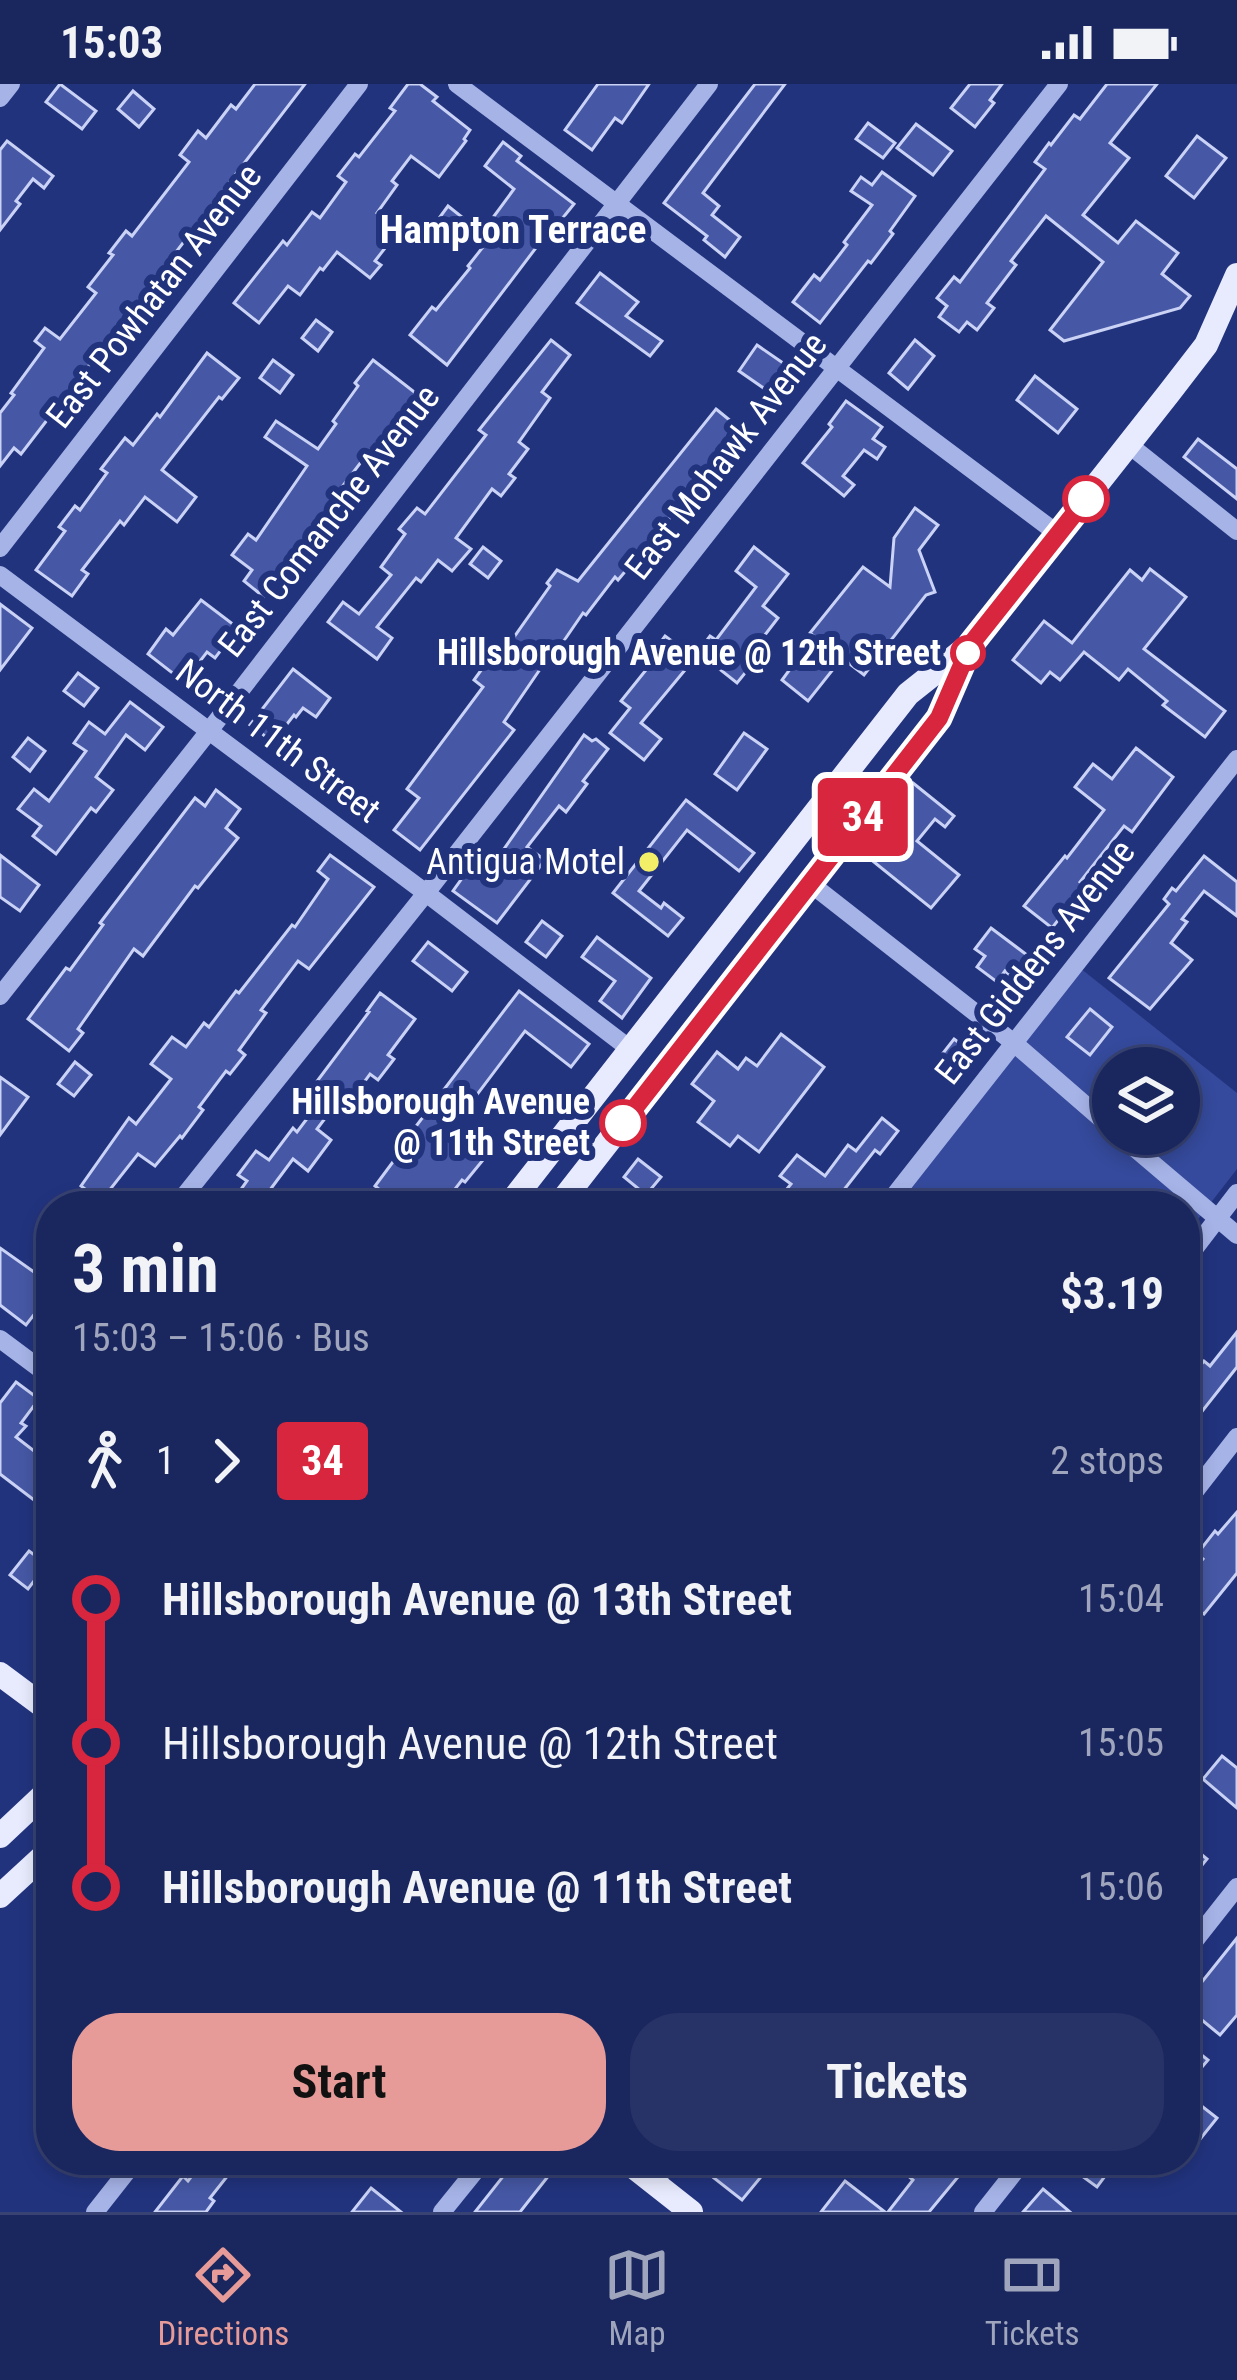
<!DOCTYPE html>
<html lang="en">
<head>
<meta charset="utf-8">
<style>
	body { margin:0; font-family:"Roboto Condensed",sans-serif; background:#273267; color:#f1f3f6; height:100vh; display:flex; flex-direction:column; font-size:45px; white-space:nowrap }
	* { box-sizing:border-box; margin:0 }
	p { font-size:39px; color:#9fa5bc }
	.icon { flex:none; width:66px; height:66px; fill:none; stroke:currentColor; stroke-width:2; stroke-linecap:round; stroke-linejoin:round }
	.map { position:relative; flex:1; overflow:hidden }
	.side { position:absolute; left:36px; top:1107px; width:1164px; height:984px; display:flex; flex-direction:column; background:#1a265e; border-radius:48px; box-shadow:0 6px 18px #0003,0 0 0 3px #384373 }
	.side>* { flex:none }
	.badge { padding:0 24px; border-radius:9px; font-size:42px; line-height:78px }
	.controls { position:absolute; left:1092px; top:963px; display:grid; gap:24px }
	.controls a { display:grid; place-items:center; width:108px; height:108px; border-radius:50%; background:#1a265e; box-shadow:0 6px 18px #0003,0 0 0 3px #384373; font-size:60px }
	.map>.badge { position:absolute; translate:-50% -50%; box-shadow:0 0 0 6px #fff }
	.legs { display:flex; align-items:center; gap:18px; height:132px; padding:0 36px; font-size:39px }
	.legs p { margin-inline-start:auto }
	.overview { display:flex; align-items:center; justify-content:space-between; height:204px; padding:0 36px }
	h1 { font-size:66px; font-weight:700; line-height:90px }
	.action { display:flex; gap:24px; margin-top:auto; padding:24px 36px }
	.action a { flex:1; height:138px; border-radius:48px; background:#e69b98; color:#111; font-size:48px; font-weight:700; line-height:138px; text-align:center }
	.action a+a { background:#273267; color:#f1f3f6 }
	ul { padding:0 36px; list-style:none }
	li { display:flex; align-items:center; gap:42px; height:144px; font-size:45px }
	li i { display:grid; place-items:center; width:18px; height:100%; margin:0 15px; background:currentColor }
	li i::after { content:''; width:30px; height:30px; margin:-15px; border:9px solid; border-radius:50%; background:#1a265e }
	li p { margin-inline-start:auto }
	li:first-child i { background:linear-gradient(#0000 50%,currentColor 0) }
	li:last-child i { background:linear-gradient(currentColor 50%,#0000 0) }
	.status { display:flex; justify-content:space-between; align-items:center; height:84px; padding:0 60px; background:#1a265e; direction:ltr }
	.status svg { height:33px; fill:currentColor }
	.tabs { display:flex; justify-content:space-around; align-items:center; height:168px; border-top:3px solid #384373; background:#1a265e; font-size:33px; color:#9fa5bc }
	.tabs a { display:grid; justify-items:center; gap:6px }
	.tabs .active { color:#e69b98 }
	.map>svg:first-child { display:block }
</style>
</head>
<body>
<div class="status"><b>15:03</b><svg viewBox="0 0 49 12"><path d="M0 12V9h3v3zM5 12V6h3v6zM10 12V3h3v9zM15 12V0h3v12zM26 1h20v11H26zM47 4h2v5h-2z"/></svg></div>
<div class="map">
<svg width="1237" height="2128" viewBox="0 0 1237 2128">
	<rect width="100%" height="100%" fill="#22337e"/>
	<path fill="#354a9c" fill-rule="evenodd" d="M1080,884L1237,1009V1085L1185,1152V1122H895ZM1113,984H1179V1050H1113Z"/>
	<g fill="#4658a5" stroke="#cad2f5" stroke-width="3">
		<polygon points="60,0 96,27 82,45 46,18"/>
		<polygon points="255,0 305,0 21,370 14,364 0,382 0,329 14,311 11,309 44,264 35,257 45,244 60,255 96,209 88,203 113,171 109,169 126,147 132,152 189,78 180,71 198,47 206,54 231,21 236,25"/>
		<polygon points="408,0 420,0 437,13 433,17 470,46 464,55 466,57 439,93 411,72 392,97 397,101 377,129 399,146 375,177 381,181 370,194 337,168 323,186 320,184 300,211 288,202 259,239 234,219 283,157 287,161 312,128 320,134 346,98 338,92 355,70 359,73 395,27 390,24"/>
		<polygon points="598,0 649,0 622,39 615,34 592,66 565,46"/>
		<polygon points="755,0 785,0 703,109 719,122 712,131 740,153 725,173 704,156 707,152 664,119"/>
		<polygon points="970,0 1002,0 990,16 994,19 975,43 951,24"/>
		<polygon points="1107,0 1157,0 1110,59 1129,74 1083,131 1118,159 1136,137 1178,169 1162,190 1190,212 1180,224 1064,257 1050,246 1103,178 1046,132 1011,177 1016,181 987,219 994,224 977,246 967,238 959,248 939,233 947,222 937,214 954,193 960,198 1045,85 1035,78 1049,59 1051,61 1074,31 1080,35"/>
		<polygon points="133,7 154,25 139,43 118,25"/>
		<polygon points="868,39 895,59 883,74 856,55"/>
		<polygon points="916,40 952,67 933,91 897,64"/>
		<polygon points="1197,52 1226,74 1194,114 1166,92"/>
		<polygon points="7,57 53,92 44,104 33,95 16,117 20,120 0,146 0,66"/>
		<polygon points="503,58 521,72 517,77 574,120 553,146 551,144 447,281 410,251 432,223 436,226 470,184 468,182 494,149 486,143 514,105 485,82"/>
		<polygon points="882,88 915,112 890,147 893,150 871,179 868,177 820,239 793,218 814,191 820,196 847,161 844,158 872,121 851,107 861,93 872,101"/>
		<polygon points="448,122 467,137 456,152 437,137"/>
		<polygon points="600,189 638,218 626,232 662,257 650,272 577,219"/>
		<polygon points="316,236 332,248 318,267 302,254"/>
		<polygon points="551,256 570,271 542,308 550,314 519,358 528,365 509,390 515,394 501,412 492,405 456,454 471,465 452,487 438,476 421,498 416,494 377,543 392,554 377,575 328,538 343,518 359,530 391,491 381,483 405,450 399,445 417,424 425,430 486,351 479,346"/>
		<polygon points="915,256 934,272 908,305 889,289"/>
		<polygon points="757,261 796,288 778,314 739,287"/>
		<polygon points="207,269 239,294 222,315 219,313 162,386 196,413 177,438 145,413 124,441 120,437 82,486 88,490 72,512 36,486 65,447 59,443 75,422 80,426 107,389 101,385 125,354 133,361 157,330 160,333"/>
		<polygon points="273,276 293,291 280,309 260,294"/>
		<polygon points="373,276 422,314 378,370 371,365 332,416 336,419 264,513 244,497 252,486 232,471 248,450 256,456 307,382 265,353 276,337 318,365 336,340 333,337 358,302 355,299"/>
		<polygon points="1035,292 1077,325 1058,349 1017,316"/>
		<polygon points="846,317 882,343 873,355 885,363 877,375 864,366 843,392 854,401 844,412 803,379 832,343 829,340"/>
		<polygon points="716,325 743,347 618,496 615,493 586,531 583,529 561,561 558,559 504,638 514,646 420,766 394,746 419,714 407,705 483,603 474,596 487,578 493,583 550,502 547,499 557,486 578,497"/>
		<polygon points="1198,355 1237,385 1237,415 1184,373"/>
		<polygon points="915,424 938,441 919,466 935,508 926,511 864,591 842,574 808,617 782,596 793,581 800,584 821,558 810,549 863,483 890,503 894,454"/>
		<polygon points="483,463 501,477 488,494 470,480"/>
		<polygon points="754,463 788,490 763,522 778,534 744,578 750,583 737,599 698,568 710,552 716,556 756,503 736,487"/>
		<polygon points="1150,485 1186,513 1144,565 1225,627 1205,653 1163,621 1167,617 1128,585 1119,596 1084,568 1060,596 1050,588 1041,599 1013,576 1044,537 1072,559 1130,486 1142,496"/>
		<polygon points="201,516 238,544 215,574 207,568 184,598 148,570 166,545 173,551"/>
		<polygon points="0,520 32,544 0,586"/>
		<polygon points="665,552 695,574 641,639 661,655 644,676 610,649 630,624 621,617 654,576 650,573"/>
		<polygon points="293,585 330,614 316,633 303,624 296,633 294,631 273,658 250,641"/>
		<polygon points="78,589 98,604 84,622 64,607"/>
		<polygon points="130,618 163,643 145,666 126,651 96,693 113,706 96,728 91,724 56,770 33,752 41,742 18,725 34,705 49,717 86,667 74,659 89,638 105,650"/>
		<polygon points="744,649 767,665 737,706 715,690"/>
		<polygon points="584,651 592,657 596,655 608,665 583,697 587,700 566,728 559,722 527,763 545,776 497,839 453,807 473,779 487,789"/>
		<polygon points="28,654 45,667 30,687 13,673"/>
		<polygon points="1136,664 1173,693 1132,748 1124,742 1080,798 1085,802 1052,844 1024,822 1065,772 1067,774 1104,726 1075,703 1093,680 1112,695"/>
		<polygon points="913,699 954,732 945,743 935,735 917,757 959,791 931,824 869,774 903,734 905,730 895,721"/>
		<polygon points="216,706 240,725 226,744 238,754 198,804 195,802 143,872 134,865 78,945 83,949 69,967 28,935 66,884 70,886 103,841 100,839 195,714 205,722"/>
		<polygon points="686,716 754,769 739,787 687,746 639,807 661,824 664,819 683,834 668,852 613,809"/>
		<polygon points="0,771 39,801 20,827 0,813"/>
		<polygon points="330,771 374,803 309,885 298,877 261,926 266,929 239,966 245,971 230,990 226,987 199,1023 203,1026 182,1054 180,1052 155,1082 138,1070 101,1117 81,1102 129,1034 136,1040 171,995 151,980 172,953 186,963 204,939 209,943 236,907 239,909 292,841 295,843 328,795 318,787"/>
		<polygon points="1204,772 1237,798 1237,832 1204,807 1182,835 1187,838 1171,859 1192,876 1150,925 1109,894 1169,820 1164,815 1172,804 1176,807"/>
		<polygon points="542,837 562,852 546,873 526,858"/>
		<polygon points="991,844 1031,874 1015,895 1005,887 997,898 977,883 985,872 975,865"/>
		<polygon points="597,853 651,894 622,934 600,917 615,897 582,873"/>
		<polygon points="428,858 467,888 452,907 413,877"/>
		<polygon points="519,907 589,960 571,983 525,947 448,1049 483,1076 465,1098 462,1096 442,1122 400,1122 375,1102 410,1055 407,1054"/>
		<polygon points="380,909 415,935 388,971 394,975 378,996 370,990 343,1027 335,1021 317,1045 331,1056 308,1087 293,1075 258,1122 229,1122 247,1097 238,1091 256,1067 269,1076 293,1044 297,1048 324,1012 312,1004 369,928 367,927"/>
		<polygon points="1090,925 1112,943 1090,971 1067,953"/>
		<polygon points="781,950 824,983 759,1068 738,1052 730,1062 698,1038 714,1017 692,1000 717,968 738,985 746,974 757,982"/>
		<polygon points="954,955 973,969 958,987 940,973"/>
		<polygon points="75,978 91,991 74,1012 58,1000"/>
		<polygon points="0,993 28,1013 0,1051"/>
		<polygon points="882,1034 898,1047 880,1070 875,1066 843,1107 847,1110 838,1122 773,1122 791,1100 780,1092 797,1071 825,1092 848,1061 856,1067"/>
		<polygon points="638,1075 661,1093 646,1111 624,1093"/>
		<polygon points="0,1164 51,1200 51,1209 26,1241 0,1221"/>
		<polygon points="1237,1248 1237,1283 1185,1349 1185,1300 1204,1277 1210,1282"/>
		<polygon points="16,1298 39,1315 21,1339 26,1342 16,1353 51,1380 51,1429 0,1390 0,1319"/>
		<polygon points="1237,1428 1237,1489 1204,1530 1201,1528 1185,1548 1185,1497 1203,1475 1197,1470 1215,1447 1218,1450"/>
		<polygon points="29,1467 47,1480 28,1505 10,1491"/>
		<polygon points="1222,1672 1237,1684 1237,1724 1203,1695"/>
		<polygon points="1185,1757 1207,1775 1185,1802"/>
		<polygon points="1237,1854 1237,1931 1220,1951 1185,1922 1185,1919"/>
		<polygon points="1185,1958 1208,1976 1185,2003"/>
		<polygon points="1199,2020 1217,2034 1185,2074 1185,2038"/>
		<polygon points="204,2076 240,2076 210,2114 214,2117 206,2128 155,2128 183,2092 188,2097"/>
		<polygon points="516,2076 561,2076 520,2128 475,2128"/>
		<polygon points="691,2076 750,2076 765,2088 742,2116"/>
		<polygon points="906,2076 972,2076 929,2128 888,2128 913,2096 899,2084"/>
		<polygon points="1060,2076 1117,2076 1097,2103"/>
		<polygon points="845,2097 885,2128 821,2128"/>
		<polygon points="371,2104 401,2128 352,2128"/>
		<polygon points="1043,2105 1070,2128 1023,2128"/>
	</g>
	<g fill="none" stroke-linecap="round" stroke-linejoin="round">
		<g stroke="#a6b3e7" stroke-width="18">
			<polyline points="457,0 1058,450"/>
			<polyline points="0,14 11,0"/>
			<polyline points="1128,360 1237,447"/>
			<polyline points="0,464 359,0"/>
			<polyline points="0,491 426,809 630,965"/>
			<polyline points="811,800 1014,959 1113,1045"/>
			<polyline points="0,912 209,647 709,0"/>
			<polyline points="1118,1050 1237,1151"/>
			<polyline points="176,1122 426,809 1059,0"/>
			<polyline points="886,1122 1237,675"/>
			<polyline points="1185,1177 1237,1109"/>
			<polyline points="0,1255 51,1293"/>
			<polyline points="1185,1420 1237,1353"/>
			<polyline points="1185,1869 1237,1803"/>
			<polyline points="654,2099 671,2076"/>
			<polyline points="95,2128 136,2076"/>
			<polyline points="442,2128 484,2076"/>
			<polyline points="983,2128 1024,2076"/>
		</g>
		<g stroke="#e8ebfd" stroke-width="24">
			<polyline points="508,1122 908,610 971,560 1169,309 1206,261 1237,191"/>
			<polyline points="558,1122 939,634 970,562"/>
			<polyline points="0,1590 51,1628"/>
			<polyline points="0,1752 51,1704"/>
			<polyline points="0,1812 51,1765"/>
			<polyline points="625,2076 691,2128"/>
		</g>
	</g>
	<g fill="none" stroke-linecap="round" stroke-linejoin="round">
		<defs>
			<polyline id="line-1" points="623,1039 939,634 971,560 1086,415"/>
		</defs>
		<use href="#line-1" stroke="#fff" stroke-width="27"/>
		<use href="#line-1" stroke="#d7263d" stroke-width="18"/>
	</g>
	<g fill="#fff" stroke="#d7263d" stroke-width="6">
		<circle cx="1086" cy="415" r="21"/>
		<circle cx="968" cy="569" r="15"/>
		<circle cx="623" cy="1039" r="21"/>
	</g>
	<circle fill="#f3ee68" stroke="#22337e" stroke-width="4.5" cx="649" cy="778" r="12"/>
	<g text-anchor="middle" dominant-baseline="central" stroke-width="12" stroke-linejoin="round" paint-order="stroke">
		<g font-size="36" fill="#fff" stroke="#22337e">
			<text transform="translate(154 212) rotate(-52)">East Powhatan Avenue</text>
			<text transform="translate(726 372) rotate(-52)">East Mohawk Avenue</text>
			<text transform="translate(329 437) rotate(-52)">East Comanche Avenue</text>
			<text transform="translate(278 657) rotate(37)">North 11th Street</text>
			<text transform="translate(1035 878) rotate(-52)">East Giddens Avenue</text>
		</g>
		<g font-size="36" font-weight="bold" fill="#fff" stroke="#22337e" text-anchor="end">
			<text x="941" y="569">Hillsborough Avenue @ 12th Street</text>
			<text x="590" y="1018">Hillsborough Avenue<tspan x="590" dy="41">@ 11th Street</tspan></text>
		</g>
		<g font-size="36" fill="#fff" stroke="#22337e" text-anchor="end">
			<text x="625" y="778">Antigua Motel</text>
		</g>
		<g font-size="39" font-weight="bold" fill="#fff" stroke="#22337e">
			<text x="513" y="146">Hampton Terrace</text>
		</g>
	</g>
</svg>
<div class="controls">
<a><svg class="icon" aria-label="layers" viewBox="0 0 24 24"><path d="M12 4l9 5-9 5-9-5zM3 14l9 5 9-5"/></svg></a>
</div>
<b class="badge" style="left:863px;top:733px;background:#d7263d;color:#fff">34</b>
<section class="side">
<div class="overview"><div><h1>3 min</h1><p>15:03 – 15:06 · Bus</p></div><b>$3.19</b></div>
<div class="legs"><svg class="icon" aria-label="walk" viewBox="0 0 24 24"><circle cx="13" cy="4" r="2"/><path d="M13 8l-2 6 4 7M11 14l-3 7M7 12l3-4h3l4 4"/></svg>1<svg class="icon" aria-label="forward" viewBox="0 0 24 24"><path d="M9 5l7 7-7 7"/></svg><b class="badge" style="background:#d7263d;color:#fff">34</b><p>2 stops</p></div>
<ul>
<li><i style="color:#d7263d"></i><b>Hillsborough Avenue @ 13th Street</b><p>15:04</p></li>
<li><i style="color:#d7263d"></i><span>Hillsborough Avenue @ 12th Street</span><p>15:05</p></li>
<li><i style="color:#d7263d"></i><b>Hillsborough Avenue @ 11th Street</b><p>15:06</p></li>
</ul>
<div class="action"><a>Start</a><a>Tickets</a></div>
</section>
</div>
<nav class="tabs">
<a class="active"><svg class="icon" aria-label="directions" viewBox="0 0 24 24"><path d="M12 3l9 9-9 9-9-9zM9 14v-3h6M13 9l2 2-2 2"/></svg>Directions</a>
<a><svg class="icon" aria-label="map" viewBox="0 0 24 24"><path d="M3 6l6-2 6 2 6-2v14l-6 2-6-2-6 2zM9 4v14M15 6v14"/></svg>Map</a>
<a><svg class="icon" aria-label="tickets" viewBox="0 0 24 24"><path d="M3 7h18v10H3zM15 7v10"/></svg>Tickets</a>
</nav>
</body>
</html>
